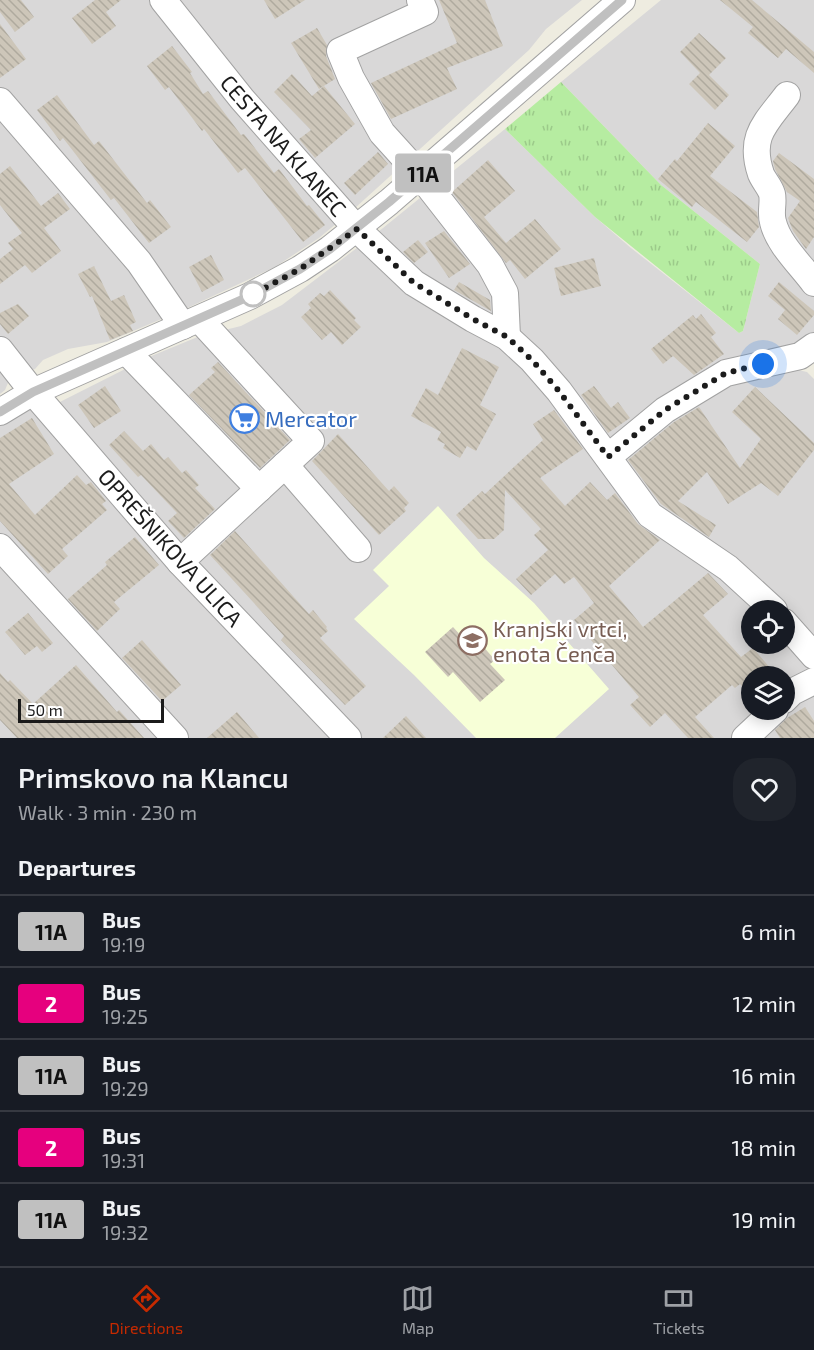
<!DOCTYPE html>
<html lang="en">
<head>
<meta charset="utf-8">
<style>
	body { margin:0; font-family:"Exo 2",sans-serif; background:#20242c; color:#f1f3f6; height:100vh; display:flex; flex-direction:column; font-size:22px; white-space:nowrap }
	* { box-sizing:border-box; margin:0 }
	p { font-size:20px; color:#9ea1a6 }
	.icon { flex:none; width:33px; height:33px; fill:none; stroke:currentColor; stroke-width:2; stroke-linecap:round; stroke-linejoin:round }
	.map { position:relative; height:738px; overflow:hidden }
	.details { display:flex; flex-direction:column; background:#171b24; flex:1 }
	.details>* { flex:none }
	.badge { padding:0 12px; border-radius:4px; font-size:21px; line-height:39px }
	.buttons { position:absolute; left:741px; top:600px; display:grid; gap:12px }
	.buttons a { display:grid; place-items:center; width:54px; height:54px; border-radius:50%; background:#171b24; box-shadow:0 3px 15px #0003; font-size:30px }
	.scale { position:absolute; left:18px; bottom:15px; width:146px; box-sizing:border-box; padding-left:6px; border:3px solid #1b1b1b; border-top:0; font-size:16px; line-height:21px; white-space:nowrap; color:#1b1b1b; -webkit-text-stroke:4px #fff; paint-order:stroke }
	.you { position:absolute; width:30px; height:30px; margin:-15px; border:4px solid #fff; border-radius:50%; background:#1a73e8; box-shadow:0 0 0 9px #1a73e833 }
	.map>.badge { position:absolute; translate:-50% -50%; box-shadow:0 0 0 3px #fff }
	h2 { padding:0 18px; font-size:22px; line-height:54px }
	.round { display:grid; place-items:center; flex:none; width:63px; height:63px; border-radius:24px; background:#20242c }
	.summary { display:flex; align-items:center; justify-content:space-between; height:102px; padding:0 18px }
	h1 { font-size:28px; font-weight:600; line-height:45px }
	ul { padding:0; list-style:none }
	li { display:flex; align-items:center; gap:18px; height:72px; padding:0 18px; border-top:2px solid #363941 }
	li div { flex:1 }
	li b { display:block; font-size:22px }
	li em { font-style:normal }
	li .badge { min-width:66px; font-weight:700; text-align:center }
	.dock { display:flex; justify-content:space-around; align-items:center; height:84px; border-top:2px solid #363941; background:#171b24; font-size:16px; color:#9ea1a6 }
	.dock a { display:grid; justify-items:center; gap:3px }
	.dock .current { color:#c62a00 }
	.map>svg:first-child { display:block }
</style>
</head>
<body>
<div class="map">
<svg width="814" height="738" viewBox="0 0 814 738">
	<defs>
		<pattern id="grass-tufts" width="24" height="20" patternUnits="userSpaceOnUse" patternTransform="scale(1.5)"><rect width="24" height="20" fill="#b6eca1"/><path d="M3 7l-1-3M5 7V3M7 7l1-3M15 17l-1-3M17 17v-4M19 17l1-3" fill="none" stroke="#9cca8a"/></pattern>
		<pattern id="building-back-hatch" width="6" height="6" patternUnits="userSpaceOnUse" patternTransform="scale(1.5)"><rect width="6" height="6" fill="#cdc6b9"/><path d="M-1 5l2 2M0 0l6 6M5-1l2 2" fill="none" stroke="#afaa9e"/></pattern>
	</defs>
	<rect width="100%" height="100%" fill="#eeece0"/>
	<g fill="#d9d8d8" fill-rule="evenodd">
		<polygon points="0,0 582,0 546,29 529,50 355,208 319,238 275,267 183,310 107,342 68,349 43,360 35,369 23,373 8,383 5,390 0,394"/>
		<path d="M661,0H814V355L794,369L807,372L814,379V738H0V426L34,407L42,411L149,357L200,336L241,326L282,305L383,228L505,129L595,217L631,248L739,333L743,331L760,264L661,185L561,82ZM752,610H784V644H752ZM752,676H784V710H752Z"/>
	</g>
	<polygon fill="#f7ffd7" points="438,506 484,558 534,603 609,689 555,738 476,738 414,675 354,619 389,586 373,570"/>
	<polygon fill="url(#grass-tufts)" points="561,82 661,185 760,264 743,331 739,333 595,217 505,129"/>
	<g fill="url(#building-back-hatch)">
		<polygon points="0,0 21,0 34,17 15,32 0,12"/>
		<polygon points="95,0 121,0 106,12 116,26 92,44 72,18"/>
		<polygon points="264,0 305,0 275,19"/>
		<polygon points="439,0 485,0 503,46 447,68 457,89 391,119 371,83 457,43"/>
		<polygon points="720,0 752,0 814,52 814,73 786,49 778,58 748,33 753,27"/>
		<polygon points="0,24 26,59 0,78"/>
		<polygon points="317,28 327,45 326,56 335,79 319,89 291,43"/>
		<polygon points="699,33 726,58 709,75 729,95 715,110 689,84 700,73 680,52"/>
		<polygon points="172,46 192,72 190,73 203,94 208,91 241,135 244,134 274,173 279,169 307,206 309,205 325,225 303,242 245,168 238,173 204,129 202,131 169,87 165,90 147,66"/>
		<polygon points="292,74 312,96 324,86 355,124 315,158 299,139 311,130 274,92"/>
		<polygon points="57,95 94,145 99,141 147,203 150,200 171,227 149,243 114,198 111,200 63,138 60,141 37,110"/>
		<polygon points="708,123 735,146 710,176 757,212 759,227 747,242 696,202 692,207 658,179 675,159 677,161"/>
		<polygon points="378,152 388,164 355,195 344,183"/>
		<polygon points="779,153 814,179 814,237 806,249 793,231 788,218 800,201 787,192 775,169 773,161"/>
		<polygon points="488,160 515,191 484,217 506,243 535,219 561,249 525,279 510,260 506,263 452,192"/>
		<polygon points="10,166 41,206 58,193 70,209 44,228 61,251 32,273 25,265 0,284 0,259 13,249 8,243 22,233 0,205 0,174"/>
		<polygon points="444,231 470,264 449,278 425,243"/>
		<polygon points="418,240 428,252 414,263 403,252"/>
		<polygon points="211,255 224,280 202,292 189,267"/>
		<polygon points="594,258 601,286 561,296 554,268"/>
		<polygon points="94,266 111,301 124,295 136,322 130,325 133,331 110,340 92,296 90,297 78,274"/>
		<polygon points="459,282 490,300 491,311 454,290"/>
		<polygon points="779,282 814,311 814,315 797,335 778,319 785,310 768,296"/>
		<polygon points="330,290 356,318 354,320 361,327 342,345 331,332 322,340 301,317 311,308 308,304 320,293 324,296"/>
		<polygon points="18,304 29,316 8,334 0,324 0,313"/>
		<polygon points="701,314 716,333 711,337 724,354 694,375 673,356 663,364 651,349 693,315 696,319"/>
		<polygon points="462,348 499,367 480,405 496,414 476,451 467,446 460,458 443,448 445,444 437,440 441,432 411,416 426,388 438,395"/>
		<polygon points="218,362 290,440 260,468 189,395 215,372 211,368"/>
		<polygon points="105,386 121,411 94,428 78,405"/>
		<polygon points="594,386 611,408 618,402 630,418 608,433 581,395"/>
		<polygon points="755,387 814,443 814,450 778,496 761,483 728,504 707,472 678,501 716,525 709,537 661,504 628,460 674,422 699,407 740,468 761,439 732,412"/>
		<polygon points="554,410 583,449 540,478 565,506 590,482 607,500 615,493 638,524 660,540 609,586 643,627 708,573 728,594 703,615 741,657 753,648 777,676 752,676 752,697 740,684 735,688 732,685 695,717 714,738 688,738 665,713 650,727 630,705 639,697 574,620 594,603 574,577 564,584 555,574 531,595 516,579 548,550 534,535 541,529 505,490 504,530 494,539 478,539 456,515 482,491 485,494 543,440 533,424"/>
		<polygon points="32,418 54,454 9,484 35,515 77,475 86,485 91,482 106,501 102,504 107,510 62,549 68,556 48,574 0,521 0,438"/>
		<polygon points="124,431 143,451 151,444 164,460 168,457 182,473 186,470 199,485 195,488 215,509 184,538 168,521 177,513 141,475 138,477 109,445"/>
		<polygon points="338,434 389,491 394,486 409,503 404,508 406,511 379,535 312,461"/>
		<polygon points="235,531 309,614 313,610 327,627 326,628 328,631 320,638 366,686 345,705 281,640 284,636 210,555"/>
		<polygon points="135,537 159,565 114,602 120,609 97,631 68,599 107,565 105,562"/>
		<polygon points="28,613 53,643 42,652 37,646 25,655 5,632"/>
		<polygon points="453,627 474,650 481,644 495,660 490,664 505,680 480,702 453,672 448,677 425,652"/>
		<polygon points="142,640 181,685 162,701 122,658"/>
		<polygon points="76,665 117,712 119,710 144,738 17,738 0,720 0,673 8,682 10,680 33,704"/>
		<polygon points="805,707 814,721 814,738 780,738 775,730 787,718"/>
		<polygon points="237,712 259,738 207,738"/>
		<polygon points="406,716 426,738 383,738"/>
	</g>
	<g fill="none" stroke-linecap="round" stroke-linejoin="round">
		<defs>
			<g id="minor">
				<polyline points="163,0 242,99 357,229 414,283 473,319 507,337 532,360 559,391 650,515 728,568 774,610"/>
				<path d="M787,95C766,123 748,136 761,174C764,181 770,187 772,194C774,203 770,212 773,222C778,244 800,264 814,283"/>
				<polyline points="0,101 139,262 183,326"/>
				<polyline points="420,175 382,133 351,78 340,51 425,12 420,0"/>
				<polyline points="429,187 490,265 505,293 507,337"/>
				<polyline points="0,350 33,392 180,562 348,738"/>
				<polyline points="126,351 259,489 311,441 200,320"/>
				<polyline points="0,412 33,392 250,296 300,269 330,249 389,202 622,0"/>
				<polyline points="608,457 665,410 726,373 800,356 814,346"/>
				<polyline points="285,465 358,549"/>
				<polyline points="0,547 175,738"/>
				<polyline points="180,562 259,489"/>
				<polyline points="784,622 814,656"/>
				<polyline points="784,700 792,692 814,681"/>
				<polyline points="745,738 775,710"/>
			</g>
		</defs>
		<use href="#minor" stroke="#a2a2a2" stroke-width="28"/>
		<use href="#minor" stroke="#fff" stroke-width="26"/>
	</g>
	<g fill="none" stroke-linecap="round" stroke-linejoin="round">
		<defs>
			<polyline id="line" points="0,412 33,392 250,296 300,269 330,249 389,202 622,0"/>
		</defs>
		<use href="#line" stroke="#fff" stroke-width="14"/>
		<use href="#line" stroke="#c0c0c0" stroke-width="9"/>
		<polyline stroke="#1b1b1b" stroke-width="6" stroke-dasharray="0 10.8" points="253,294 250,296 300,269 357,229 414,283 473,319 507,337 532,360 559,391 608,457 665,410 726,373 763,364"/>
	</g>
	<defs>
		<symbol id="supermarket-ring" viewBox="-11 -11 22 22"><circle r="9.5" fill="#fff" stroke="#3f7fe0" stroke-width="1.5"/><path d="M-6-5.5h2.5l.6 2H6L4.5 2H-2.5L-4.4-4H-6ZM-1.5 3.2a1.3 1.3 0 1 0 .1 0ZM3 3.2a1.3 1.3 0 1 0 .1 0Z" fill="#3f7fe0"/></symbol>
		<symbol id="school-ring" viewBox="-11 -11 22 22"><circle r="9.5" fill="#fff" stroke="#8d6e63" stroke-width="1.5"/><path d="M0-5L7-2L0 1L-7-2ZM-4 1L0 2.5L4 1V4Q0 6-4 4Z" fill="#8d6e63"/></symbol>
	</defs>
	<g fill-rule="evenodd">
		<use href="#supermarket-ring" x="228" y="402" width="33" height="33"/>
		<use href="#school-ring" x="456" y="624" width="33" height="33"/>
	</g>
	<circle fill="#fff" stroke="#c0c0c0" stroke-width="3" cx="253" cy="294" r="12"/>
	<g text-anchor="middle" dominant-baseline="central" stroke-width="4.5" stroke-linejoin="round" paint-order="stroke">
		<g font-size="22" fill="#1b1b1b" stroke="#fff">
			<text transform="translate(284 145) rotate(49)">CESTA NA KLANEC</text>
			<text transform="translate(171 547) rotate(48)">OPREŠNIKOVA ULICA</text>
		</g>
		<g font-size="22" fill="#366cbe" stroke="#fff" text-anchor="start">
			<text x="265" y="418">Mercator</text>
		</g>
		<g font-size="22" fill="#785e54" stroke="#fff" text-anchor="start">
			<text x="493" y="628">Kranjski vrtci,<tspan x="493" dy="25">enota Čenča</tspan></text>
		</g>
	</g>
</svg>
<div class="buttons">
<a><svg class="icon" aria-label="locate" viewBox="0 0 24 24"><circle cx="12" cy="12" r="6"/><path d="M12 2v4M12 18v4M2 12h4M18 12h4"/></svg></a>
<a><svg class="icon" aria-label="layers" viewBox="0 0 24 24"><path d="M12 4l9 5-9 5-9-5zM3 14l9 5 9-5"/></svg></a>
</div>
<div class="scale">50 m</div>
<div class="you" style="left:763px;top:364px"></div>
<b class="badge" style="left:423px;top:173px;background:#c0c0c0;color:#111">11A</b>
</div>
<section class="details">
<div class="summary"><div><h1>Primskovo na Klancu</h1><p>Walk · 3 min · 230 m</p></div><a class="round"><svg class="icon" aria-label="heart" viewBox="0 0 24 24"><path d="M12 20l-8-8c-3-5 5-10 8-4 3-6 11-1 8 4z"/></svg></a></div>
<h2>Departures</h2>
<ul>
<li><span class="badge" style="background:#c0c0c0;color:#111">11A</span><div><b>Bus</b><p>19:19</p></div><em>6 min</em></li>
<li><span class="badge" style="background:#e6007e;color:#fff">2</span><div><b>Bus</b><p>19:25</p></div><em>12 min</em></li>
<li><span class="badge" style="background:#c0c0c0;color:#111">11A</span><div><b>Bus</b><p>19:29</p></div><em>16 min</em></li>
<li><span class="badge" style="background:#e6007e;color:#fff">2</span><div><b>Bus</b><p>19:31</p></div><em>18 min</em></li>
<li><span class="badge" style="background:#c0c0c0;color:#111">11A</span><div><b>Bus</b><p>19:32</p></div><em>19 min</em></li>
</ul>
</section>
<nav class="dock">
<a class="current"><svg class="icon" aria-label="directions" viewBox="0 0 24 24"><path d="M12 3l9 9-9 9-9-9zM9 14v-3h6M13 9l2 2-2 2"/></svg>Directions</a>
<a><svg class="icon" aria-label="map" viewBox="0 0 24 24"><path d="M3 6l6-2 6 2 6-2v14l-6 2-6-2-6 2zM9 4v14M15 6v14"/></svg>Map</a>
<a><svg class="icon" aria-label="tickets" viewBox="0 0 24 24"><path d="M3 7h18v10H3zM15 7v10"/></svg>Tickets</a>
</nav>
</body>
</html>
